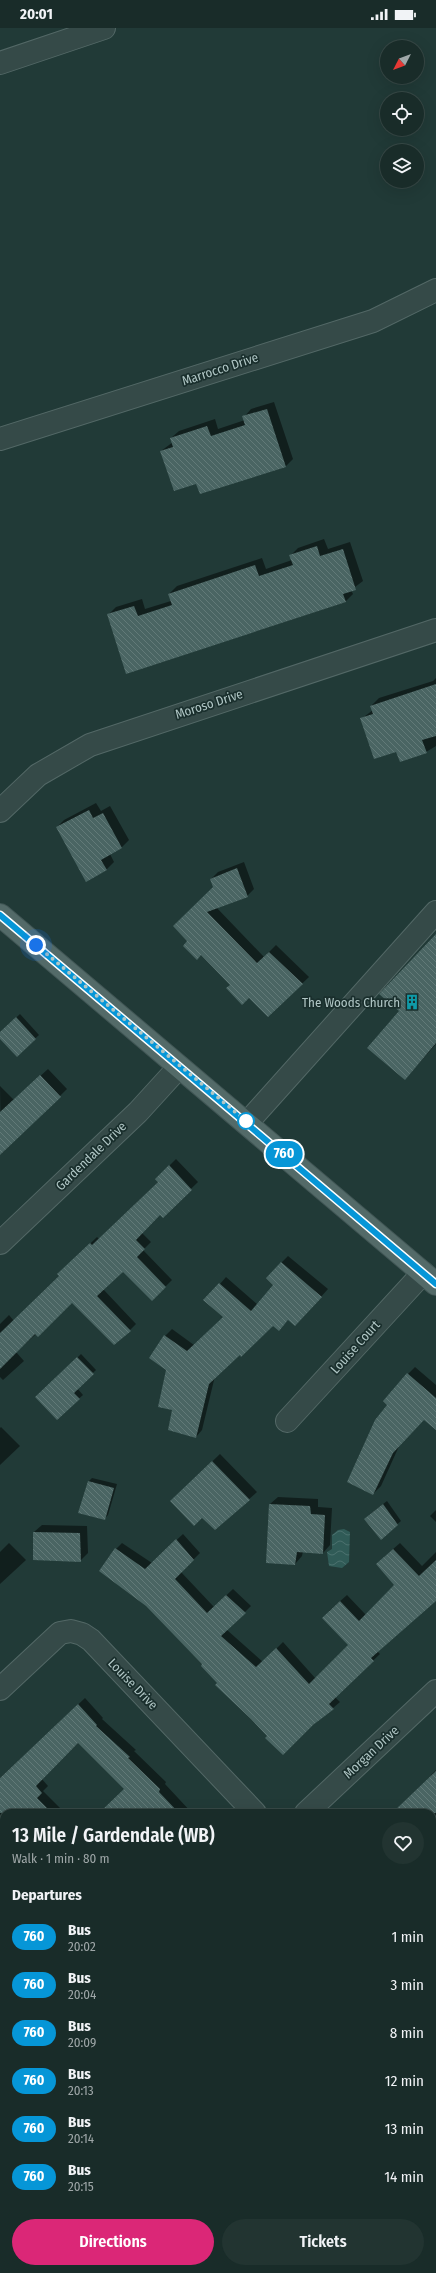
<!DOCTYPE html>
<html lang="en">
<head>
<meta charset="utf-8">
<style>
	body { margin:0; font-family:"Fira Sans Condensed",sans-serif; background:#223431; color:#f1f3f6; height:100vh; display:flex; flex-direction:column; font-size:15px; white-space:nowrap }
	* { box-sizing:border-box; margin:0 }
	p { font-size:13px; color:#9fa7a8 }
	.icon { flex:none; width:22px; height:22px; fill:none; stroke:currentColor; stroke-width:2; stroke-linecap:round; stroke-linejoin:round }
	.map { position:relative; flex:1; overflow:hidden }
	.drawer { position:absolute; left:0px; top:1781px; width:436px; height:464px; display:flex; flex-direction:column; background:#192c29; border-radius:12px 12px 0 0; box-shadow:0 4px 16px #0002,0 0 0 1px #374846 }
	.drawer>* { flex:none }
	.badge { padding:0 8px; border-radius:13px; font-size:14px; line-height:26px }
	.needle { width:26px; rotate:228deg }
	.buttons { position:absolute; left:380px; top:12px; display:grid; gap:8px }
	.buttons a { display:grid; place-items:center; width:44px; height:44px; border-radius:50%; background:#192c29; box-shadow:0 4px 16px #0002,0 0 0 1px #374846; font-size:20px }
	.you { position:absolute; width:20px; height:20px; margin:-10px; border:3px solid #fff; border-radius:50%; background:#1a73e8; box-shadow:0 0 0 6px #1a73e833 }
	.map>.badge { position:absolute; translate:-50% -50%; box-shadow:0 0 0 2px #fff }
	h2 { padding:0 12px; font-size:15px; line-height:36px }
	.round { display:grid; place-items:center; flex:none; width:42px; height:42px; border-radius:21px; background:#223431 }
	.overview { display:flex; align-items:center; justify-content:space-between; height:68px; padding:0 12px }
	h1 { font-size:19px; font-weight:600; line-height:30px }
	.button { display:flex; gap:8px; margin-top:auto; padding:8px 12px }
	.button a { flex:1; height:46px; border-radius:24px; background:#db2777; color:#fff; font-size:16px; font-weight:600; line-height:46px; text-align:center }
	.button a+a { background:#223431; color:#f1f3f6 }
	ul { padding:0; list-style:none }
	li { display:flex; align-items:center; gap:12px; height:48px; padding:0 12px }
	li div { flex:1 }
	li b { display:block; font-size:15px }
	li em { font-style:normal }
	li .badge { min-width:44px; font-weight:700; text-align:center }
	.status { display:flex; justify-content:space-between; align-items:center; height:28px; padding:0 20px; background:#192c29; direction:ltr }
	.status svg { height:11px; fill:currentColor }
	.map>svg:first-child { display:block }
</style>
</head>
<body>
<div class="status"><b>20:01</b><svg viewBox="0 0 49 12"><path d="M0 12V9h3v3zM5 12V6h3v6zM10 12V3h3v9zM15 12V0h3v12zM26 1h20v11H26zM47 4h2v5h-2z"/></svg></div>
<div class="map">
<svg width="436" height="2245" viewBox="0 0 436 2245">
	<defs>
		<pattern id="water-waves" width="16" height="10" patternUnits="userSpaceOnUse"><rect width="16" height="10" fill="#305b57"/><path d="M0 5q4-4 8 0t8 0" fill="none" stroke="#4b716e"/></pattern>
		<pattern id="building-back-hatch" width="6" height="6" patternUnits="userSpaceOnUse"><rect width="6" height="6" fill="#4a6563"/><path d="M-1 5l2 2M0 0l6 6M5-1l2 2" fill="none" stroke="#627a78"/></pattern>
	</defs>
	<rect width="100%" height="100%" fill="#213a37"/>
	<polygon fill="url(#water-waves)" points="344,1501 350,1504 349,1534 342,1540 329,1538 327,1524 332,1521 332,1507 338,1502"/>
	<g fill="#0007">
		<polygon points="274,374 293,431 286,438 197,455 161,423 173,414 171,410 179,403 215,391 218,401 245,392 244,389 251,381"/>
		<polygon points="324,511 328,521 350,514 363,553 351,562 353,566 345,574 127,645 108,587 116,579 142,571 145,581 171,573 169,566 177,558 262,530 266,541 292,532 291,527 298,520"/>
		<polygon points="436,650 436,718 426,724 397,722 361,691 373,682 371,678 379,670 433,653"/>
		<polygon points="96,775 101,783 110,778 129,812 122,819 110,826 114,834 106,842 57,799 64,792"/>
		<polygon points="244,834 254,861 247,868 216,879 264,929 276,917 309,949 268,988 249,969 231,957 189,913 214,859 211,851 218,844"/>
		<polygon points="436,907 436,1016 405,1051 400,983 381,966"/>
		<polygon points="20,986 39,1007 17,1027 0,1010 0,1005"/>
		<polygon points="48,1041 67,1061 1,1126 0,1058 14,1072"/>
		<polygon points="176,1131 198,1154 163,1188 160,1186 142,1205 151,1214 143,1222 172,1252 152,1272 123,1243 103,1261 136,1296 130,1302 73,1273 16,1324 24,1333 3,1352 0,1349 0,1296 9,1287 14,1293 60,1248 65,1240 97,1209 99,1211 159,1153 156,1151"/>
		<polygon points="288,1228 328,1261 302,1290 289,1291 279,1301 273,1297 215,1348 202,1402 196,1409 174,1382 167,1341 165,1308 172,1301 194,1317 224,1289 220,1256 226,1249 258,1277 274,1257 281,1235"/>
		<polygon points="81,1326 96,1342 77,1360 83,1367 57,1390 37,1370"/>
		<polygon points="415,1339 436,1357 436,1400 424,1391 400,1416 381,1458 373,1466 388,1377 408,1346"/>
		<polygon points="1,1399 20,1418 0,1437 0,1400"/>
		<polygon points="220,1426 257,1464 215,1501 202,1489 171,1473"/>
		<polygon points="92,1450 117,1456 108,1487 104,1491 89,1453"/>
		<polygon points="278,1469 318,1471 318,1479 332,1480 330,1517 323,1525 303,1523 302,1528 295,1536 267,1534 270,1476"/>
		<polygon points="387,1473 401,1493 381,1510 369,1487"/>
		<polygon points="436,1482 436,1494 430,1488"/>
		<polygon points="42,1497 87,1498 88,1525 80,1533 34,1504"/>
		<polygon points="183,1506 200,1525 181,1544 214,1579 233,1561 251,1578 227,1602 263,1634 283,1614 316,1651 349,1617 329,1583 347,1567 366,1587 395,1557 384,1529 400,1515 422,1538 436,1524 436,1571 377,1623 380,1626 335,1669 340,1674 333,1680 313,1697 269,1708 218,1655 116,1521 122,1515 152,1535"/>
		<polygon points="9,1515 26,1532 0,1556 0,1524"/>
		<polygon points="85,1670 103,1690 102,1691 136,1722 134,1723 166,1754 165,1756 192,1785 100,1785 125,1761 79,1714 41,1750 48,1758 43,1763 65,1785 20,1785 12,1776 0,1787 0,1750"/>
		<polygon points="436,1742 436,1811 432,1815 432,1785 393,1785 432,1748 431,1747"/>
		<polygon points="0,1815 4,1819 4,1854 0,1858"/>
		<polygon points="436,1908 436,1916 432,1912"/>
		<polygon points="4,1921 4,1985 0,1989 0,1924"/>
		<polygon points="436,1956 436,1992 432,1996 432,1960"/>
		<polygon points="436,2154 436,2216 435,2217 432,2214 432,2158"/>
		<polygon points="0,2214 4,2218 4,2241 26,2241 29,2245 0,2245"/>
		<polygon points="157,2241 177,2241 173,2245 161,2245"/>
		<polygon points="351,2241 403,2241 407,2245 347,2245"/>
	</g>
	<g fill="url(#building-back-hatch)">
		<polygon points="267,381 286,439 200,466 196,456 174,463 160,423 173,419 170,410 207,398 211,408 245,397 242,388"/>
		<polygon points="317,518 320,528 343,521 356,562 343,566 346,574 126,646 107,586 134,578 138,588 172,577 168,566 255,537 259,548 293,537 289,527"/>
		<polygon points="436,656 436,708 422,712 427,725 400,734 396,724 374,731 360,690 373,686 370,678"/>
		<polygon points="89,782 93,790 103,785 122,820 101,832 107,842 86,854 56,799"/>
		<polygon points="237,840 248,869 207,884 257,935 269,924 303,956 268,989 249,970 242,977 226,960 230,957 201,927 197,932 183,918 187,913 173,898 213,859 210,851"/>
		<polygon points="436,906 436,1015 405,1052 367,1020 399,983 379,966"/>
		<polygon points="16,989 36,1011 17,1029 0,1011 0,1004"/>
		<polygon points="40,1047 61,1069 0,1127 0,1084"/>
		<polygon points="169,1137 192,1162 163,1190 160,1187 136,1212 145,1221 137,1229 166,1259 152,1273 123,1244 97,1268 131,1303 114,1317 72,1275 38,1309 35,1306 0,1341 0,1305 59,1248 57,1246 90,1215 92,1217 158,1154 155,1151"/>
		<polygon points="281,1234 322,1269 295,1298 288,1292 279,1303 273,1298 241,1329 240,1327 209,1356 196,1410 168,1402 172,1382 158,1379 166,1342 149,1330 164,1307 187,1323 223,1289 203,1272 219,1255 251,1283 273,1257 266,1250"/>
		<polygon points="77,1329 94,1346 74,1365 80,1371 57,1392 35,1369"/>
		<polygon points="407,1345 436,1370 436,1402 424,1392 393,1425 373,1467 347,1454 375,1392 387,1377 383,1373"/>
		<polygon points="212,1433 250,1472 215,1502 202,1490 194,1498 170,1473"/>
		<polygon points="88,1453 114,1460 105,1492 78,1485"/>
		<polygon points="269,1476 310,1478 311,1486 325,1487 323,1526 297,1524 295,1537 266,1535"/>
		<polygon points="383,1476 398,1497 381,1512 364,1491"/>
		<polygon points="33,1504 80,1505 81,1534 33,1532"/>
		<polygon points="176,1511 194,1532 175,1551 207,1585 226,1567 246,1585 221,1608 256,1639 276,1620 309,1656 348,1617 322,1590 340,1573 359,1593 394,1557 376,1536 393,1521 419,1548 436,1532 436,1573 371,1630 374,1633 329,1676 334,1681 313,1697 283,1727 265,1710 267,1708 251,1691 215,1657 217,1655 201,1638 202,1636 146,1578 99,1543 115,1520 145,1541"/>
		<polygon points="78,1676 97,1697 96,1698 130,1729 128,1730 160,1761 159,1764 179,1785 99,1785 124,1761 78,1715 36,1758 42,1765 37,1770 52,1785 0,1785 0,1750"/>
		<polygon points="436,1743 436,1785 392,1785"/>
	</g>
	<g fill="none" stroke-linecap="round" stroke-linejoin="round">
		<defs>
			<g id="minor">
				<polyline points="0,35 104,0"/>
				<polyline points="0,411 373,293 436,262"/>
				<polyline points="0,783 38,747 90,717 436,602"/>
				<polyline points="247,1095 436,884"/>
				<polyline points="0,1215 138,1084 179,1039"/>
				<polyline points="287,1393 423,1245"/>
				<polyline points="0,1661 60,1605 71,1603 82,1606 91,1612 255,1785"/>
				<polyline points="306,1785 436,1663"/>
				<polyline points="0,2078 4,2074"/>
				<polyline points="432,2085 436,2081"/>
				<polyline points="0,2153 4,2157"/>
				<polyline points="81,2241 85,2245"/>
				<polyline points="264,2245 268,2241"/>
			</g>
			<polyline id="major" points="0,887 436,1256"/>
		</defs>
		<use href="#minor" stroke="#536866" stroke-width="24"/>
		<use href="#major" stroke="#415655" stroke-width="24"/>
		<use href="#minor" stroke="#354a48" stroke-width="22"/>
		<use href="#major" stroke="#536a68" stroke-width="22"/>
	</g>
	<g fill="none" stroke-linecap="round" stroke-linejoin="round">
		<defs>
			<polyline id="line" points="0,887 436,1256"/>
		</defs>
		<use href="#line" stroke="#fff" stroke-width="9"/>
		<use href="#line" stroke="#0696d7" stroke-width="6"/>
		<polyline stroke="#b0c6c5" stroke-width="4" stroke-dasharray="0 7.2" points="36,917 246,1093"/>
	</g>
	<defs>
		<symbol id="building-bare" viewBox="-9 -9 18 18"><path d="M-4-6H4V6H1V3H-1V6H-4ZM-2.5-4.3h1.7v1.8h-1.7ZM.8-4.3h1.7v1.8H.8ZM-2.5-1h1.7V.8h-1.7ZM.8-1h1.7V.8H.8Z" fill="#0f9aa8" stroke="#1a2f2d" stroke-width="2.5" paint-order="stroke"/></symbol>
	</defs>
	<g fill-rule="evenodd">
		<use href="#building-bare" x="401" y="963" width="22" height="22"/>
	</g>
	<circle fill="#fff" stroke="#0696d7" stroke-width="2" cx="246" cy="1093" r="8"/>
	<g text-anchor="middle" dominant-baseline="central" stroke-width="3.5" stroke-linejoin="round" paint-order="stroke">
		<g font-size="13" fill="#b0c6c5" stroke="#1a2f2d">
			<text transform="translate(220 341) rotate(-18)">Marrocco Drive</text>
			<text transform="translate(209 676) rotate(-18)">Moroso Drive</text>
			<text transform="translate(91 1128) rotate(-44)">Gardendale Drive</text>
			<text transform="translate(355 1319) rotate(-48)">Louise Court</text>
			<text transform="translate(133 1656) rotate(46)">Louise Drive</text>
			<text transform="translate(371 1724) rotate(-43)">Morgan Drive</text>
		</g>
		<g font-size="13" fill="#b0c6c5" stroke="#1a2f2d" text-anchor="end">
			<text x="400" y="974">The Woods Church</text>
		</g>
	</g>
</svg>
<div class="buttons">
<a><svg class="needle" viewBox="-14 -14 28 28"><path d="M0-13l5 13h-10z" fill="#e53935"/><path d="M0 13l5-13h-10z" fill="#9fa7a8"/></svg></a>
<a><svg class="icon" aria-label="locate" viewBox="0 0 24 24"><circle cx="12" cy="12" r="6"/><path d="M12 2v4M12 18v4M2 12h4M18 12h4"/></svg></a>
<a><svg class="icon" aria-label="layers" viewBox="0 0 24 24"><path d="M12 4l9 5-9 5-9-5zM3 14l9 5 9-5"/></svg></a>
</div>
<div class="you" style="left:36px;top:917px"></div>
<b class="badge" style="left:284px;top:1126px;background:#0696d7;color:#fff">760</b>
<section class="drawer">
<div class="overview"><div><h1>13 Mile / Gardendale (WB)</h1><p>Walk · 1 min · 80 m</p></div><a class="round"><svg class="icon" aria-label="heart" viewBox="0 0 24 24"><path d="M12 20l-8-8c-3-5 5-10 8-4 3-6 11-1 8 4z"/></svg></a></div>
<h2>Departures</h2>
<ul>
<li><span class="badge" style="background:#0696d7;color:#fff">760</span><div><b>Bus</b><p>20:02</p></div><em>1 min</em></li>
<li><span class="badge" style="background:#0696d7;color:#fff">760</span><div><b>Bus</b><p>20:04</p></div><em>3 min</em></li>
<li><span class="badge" style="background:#0696d7;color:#fff">760</span><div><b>Bus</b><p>20:09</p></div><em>8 min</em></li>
<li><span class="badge" style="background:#0696d7;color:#fff">760</span><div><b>Bus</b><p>20:13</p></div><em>12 min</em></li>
<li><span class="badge" style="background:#0696d7;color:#fff">760</span><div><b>Bus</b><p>20:14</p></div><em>13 min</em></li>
<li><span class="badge" style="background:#0696d7;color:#fff">760</span><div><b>Bus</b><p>20:15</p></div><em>14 min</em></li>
</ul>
<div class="button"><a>Directions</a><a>Tickets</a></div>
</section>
</div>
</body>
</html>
